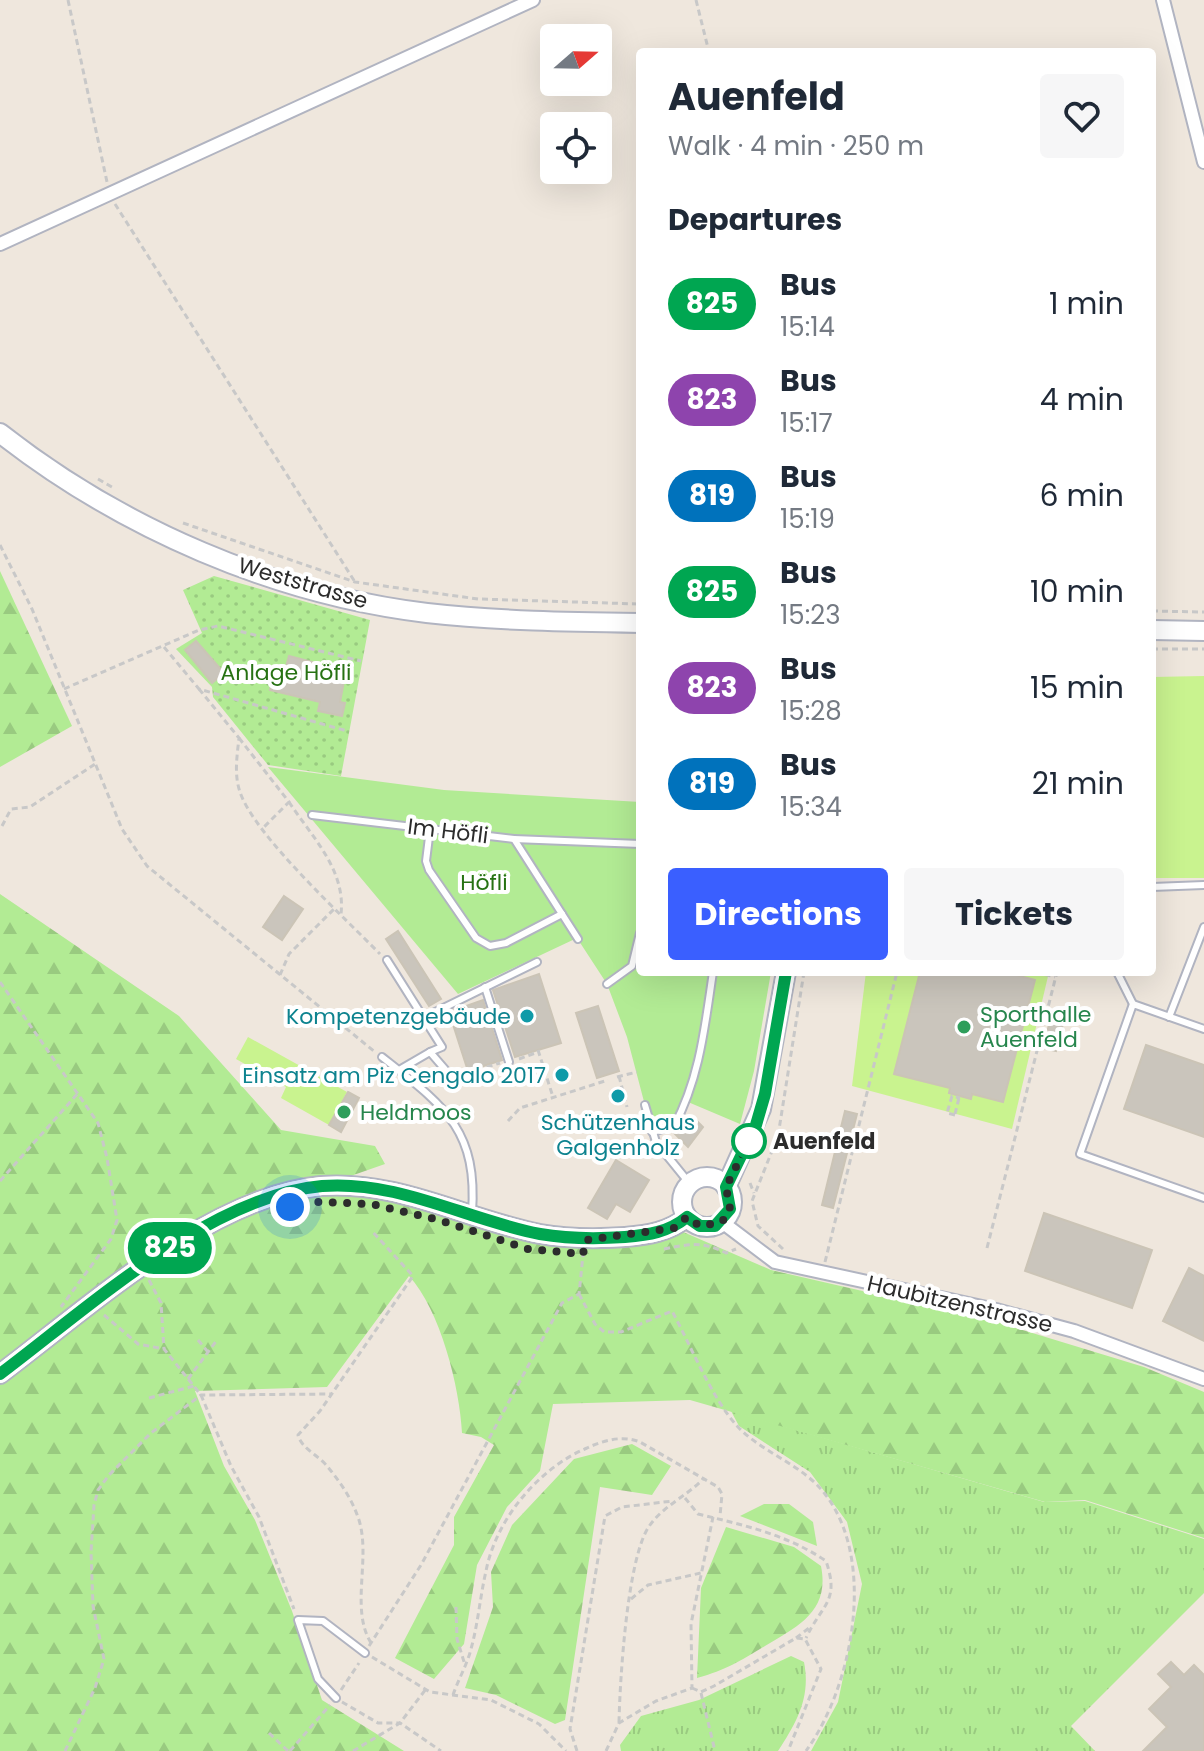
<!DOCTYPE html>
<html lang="en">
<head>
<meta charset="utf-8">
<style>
	body { margin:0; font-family:Poppins,sans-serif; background:#f6f6f7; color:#1f2937; height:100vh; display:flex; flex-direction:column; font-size:30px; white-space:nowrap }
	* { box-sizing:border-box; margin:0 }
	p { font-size:26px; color:#747a83 }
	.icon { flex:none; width:44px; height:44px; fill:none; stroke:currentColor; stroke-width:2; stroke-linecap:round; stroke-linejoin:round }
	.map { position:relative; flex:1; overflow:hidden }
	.sheet { position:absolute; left:636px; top:48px; width:520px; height:928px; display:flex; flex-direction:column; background:#fff; border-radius:8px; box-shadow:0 8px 32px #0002 }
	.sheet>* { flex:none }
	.badge { padding:0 16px; border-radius:26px; font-size:28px; line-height:52px }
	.needle { width:52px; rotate:70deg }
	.tools { position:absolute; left:540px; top:24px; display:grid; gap:16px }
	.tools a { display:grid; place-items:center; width:72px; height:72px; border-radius:8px; background:#fff; box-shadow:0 8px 32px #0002; font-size:40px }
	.you { position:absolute; width:40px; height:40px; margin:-20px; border:6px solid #fff; border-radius:50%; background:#1a73e8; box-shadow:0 0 0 12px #1a73e833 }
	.map>.badge { position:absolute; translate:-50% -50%; box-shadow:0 0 0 4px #fff }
	h2 { padding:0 32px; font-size:30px; line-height:72px }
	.round { display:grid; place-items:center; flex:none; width:84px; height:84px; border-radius:8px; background:#f6f6f7 }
	.head { display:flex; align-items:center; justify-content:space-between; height:136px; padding:0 32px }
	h1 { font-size:38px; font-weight:700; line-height:60px }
	.action { display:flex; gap:16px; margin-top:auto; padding:16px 32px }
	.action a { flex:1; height:92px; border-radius:8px; background:#3a5fff; color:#fff; font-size:32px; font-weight:700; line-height:92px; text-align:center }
	.action a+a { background:#f6f6f7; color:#1f2937 }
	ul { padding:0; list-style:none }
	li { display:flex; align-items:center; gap:24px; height:96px; padding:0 32px }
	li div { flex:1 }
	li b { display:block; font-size:30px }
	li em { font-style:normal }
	li .badge { min-width:88px; font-weight:700; text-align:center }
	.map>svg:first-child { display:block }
</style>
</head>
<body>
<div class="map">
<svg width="1204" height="1751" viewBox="0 0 1204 1751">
	<defs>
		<pattern id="grass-tufts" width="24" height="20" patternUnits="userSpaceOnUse" patternTransform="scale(2)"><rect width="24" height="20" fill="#b2eb94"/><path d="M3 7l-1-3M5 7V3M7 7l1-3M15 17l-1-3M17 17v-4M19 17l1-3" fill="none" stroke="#99ca80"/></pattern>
		<pattern id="forest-firs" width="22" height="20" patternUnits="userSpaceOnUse" patternTransform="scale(2)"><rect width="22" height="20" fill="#b2eb94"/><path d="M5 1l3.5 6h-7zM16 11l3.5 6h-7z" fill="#99ca80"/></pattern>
		<pattern id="park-dots" width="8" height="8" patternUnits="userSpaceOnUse" patternTransform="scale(2)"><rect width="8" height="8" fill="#b2eb94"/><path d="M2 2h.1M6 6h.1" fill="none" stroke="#99ca80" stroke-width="1.8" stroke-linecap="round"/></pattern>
	</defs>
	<rect width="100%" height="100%" fill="#efe7dd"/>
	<g fill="url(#grass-tufts)">
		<polygon points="731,1411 1044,1502 1085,1501 1204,1539 1204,1593 1071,1726 1095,1751 811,1751 838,1702 862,1584 847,1522 810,1472 739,1426"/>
		<path d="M791,1656L804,1662C811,1697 797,1722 778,1751H621L620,1745L641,1716L699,1700Z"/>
	</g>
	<g fill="url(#forest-firs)">
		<polygon points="0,571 72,726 0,767"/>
		<path d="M0,894L179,1016L281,1130L375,1146L385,1164L325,1185L387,1191L539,1234L674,1228L771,1270L993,1321L1144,1367L1204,1392V1538L1085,1500L1045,1502L690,1400L553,1404L540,1471L507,1507L477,1565L464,1644L434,1679L395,1658L454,1545V1517L494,1445L481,1437L462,1433C460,1388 440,1309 409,1276L327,1387L195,1391L224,1466L255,1520L292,1611L322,1700L404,1751H0Z"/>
		<polygon points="632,1444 671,1466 652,1495 600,1487 565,1720 555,1724 496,1695 465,1688 493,1607 491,1572 512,1525 574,1459"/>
		<polygon points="764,1504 789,1504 813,1522 817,1546 740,1516"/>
		<path d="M726,1527L794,1547L821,1566C830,1611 799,1626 765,1646C740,1661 727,1670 697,1678L701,1588Z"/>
	</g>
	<polygon fill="url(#park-dots)" points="214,576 370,620 341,776 268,765 213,697 212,687 176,649 202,633 183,590"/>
	<polygon fill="#b2eb94" points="268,767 444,790 640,802 640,972 771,972 754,1071 740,1124 688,1102 674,1126 652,1132 627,1037 607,984 577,938 458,994"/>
	<g fill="#c9f38f">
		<polygon points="1204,676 1204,878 1152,878 1152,677"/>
		<polygon points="866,972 1049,972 1012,1129 852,1086"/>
		<polygon points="248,1037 347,1092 329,1125 281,1098 286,1087 236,1059"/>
	</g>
	<g fill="#cac5bc" stroke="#cbc4b6" stroke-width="2">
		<polygon points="196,641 224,673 212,683 185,650"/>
		<polygon points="289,656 312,662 310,669 345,676 340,702 345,703 342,716 318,711 320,702 270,690 272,679 282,681"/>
		<polygon points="284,896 303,909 282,940 263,927"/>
		<polygon points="398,931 441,999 429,1006 386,939"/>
		<polygon points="920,972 1005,972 1035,980 1003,1102 972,1094 971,1099 949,1093 950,1088 894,1074"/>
		<polygon points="539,974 561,1043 515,1057 493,990"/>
		<polygon points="483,1000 502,1060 468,1071 449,1012"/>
		<polygon points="598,1006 619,1071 597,1078 576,1013"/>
		<polygon points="1052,1013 1065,1016 1056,1051 1043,1048"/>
		<polygon points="1146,1045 1204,1065 1204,1137 1124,1109"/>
		<polygon points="348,1092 359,1098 341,1132 329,1125"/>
		<polygon points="845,1111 857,1114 833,1208 822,1205"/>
		<polygon points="693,1117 703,1127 688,1147 673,1132 683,1121 686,1124"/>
		<polygon points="616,1160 649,1180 630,1212 616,1204 607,1219 588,1208"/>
		<polygon points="1044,1213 1152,1250 1132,1308 1025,1271"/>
		<polygon points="1189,1268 1204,1276 1204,1341 1163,1321"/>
		<polygon points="1171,1662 1184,1675 1194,1665 1204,1675 1204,1751 1143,1751 1167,1727 1149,1709 1171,1687 1158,1674"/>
	</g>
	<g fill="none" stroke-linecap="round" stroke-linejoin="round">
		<defs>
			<g id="lane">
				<polyline points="312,815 514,839 578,939"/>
				<polyline points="430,829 426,861 429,870 476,938 490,946 506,943 562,914"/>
				<polyline points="514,839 640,844"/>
				<polyline points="1152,887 1204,885"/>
				<polyline points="387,960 442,1047 430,1052"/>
				<polyline points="1117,972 1133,1004"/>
				<polyline points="607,984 632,966 640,933"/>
				<polyline points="485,987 509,1062"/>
				<polyline points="1169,1017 1204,927"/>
				<polyline points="423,1018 537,962"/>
				<polyline points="1204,1029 1133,1004 1080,1154 1204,1198"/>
				<path d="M382,1057C444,1106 478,1129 472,1213"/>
				<polyline points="399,1070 430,1052 449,1074"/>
				<polyline points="645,1105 656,1142 690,1184"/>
				<path d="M652,1132L674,1126C700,1078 705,1025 713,972"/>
				<polyline points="336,1698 318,1679 298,1620 323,1621 365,1653"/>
			</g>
			<g id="street">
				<polyline points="1163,0 1204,162"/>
				<polyline points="0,244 533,0"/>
				<polyline points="722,1222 775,1262 996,1310 1074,1331 1204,1379"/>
			</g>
			<g id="secondary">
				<path d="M0,433C121,528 275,595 427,613C498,621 569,622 640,623"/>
				<polyline points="1152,630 1204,631"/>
				<circle cx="707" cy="1202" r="25"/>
				<polyline points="726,1187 761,1109 786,972"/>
				<path d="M0,1374C88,1308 210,1196 321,1186C399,1180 467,1220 540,1234C569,1239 596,1239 625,1237C648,1235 669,1232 687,1217"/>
			</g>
		</defs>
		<use href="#lane" stroke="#b1b4c1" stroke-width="10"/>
		<use href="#street" stroke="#b1b4c1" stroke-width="16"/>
		<use href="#secondary" stroke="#b1b4c1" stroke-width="22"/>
		<g stroke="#c8c8c8" stroke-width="3" stroke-dasharray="6 4" stroke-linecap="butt">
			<polyline points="68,0 107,182"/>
			<polyline points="696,0 709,52"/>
			<polyline points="115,204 355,582"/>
			<polyline points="98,479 112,487"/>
			<polyline points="183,523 355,582 478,599 640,604"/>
			<polyline points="0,545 32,609 122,829 147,866 375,1052"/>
			<polyline points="1152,611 1204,612"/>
			<polyline points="164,647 199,689 347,731"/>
			<polyline points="1152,649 1204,649"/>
			<polyline points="64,689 199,630 218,626 361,661"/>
			<path d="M199,689L239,738C237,756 234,775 240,792C254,835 346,919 380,954"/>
			<polyline points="239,738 289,802 263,828"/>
			<path d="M289,802C312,837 346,870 341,914"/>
			<polyline points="2,826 11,809 30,807 95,764"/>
			<polyline points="1035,972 1055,977"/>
			<polyline points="280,975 289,954 335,908"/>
			<polyline points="0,982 98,1123 107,1158 117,1220 111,1239 61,1307"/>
			<polyline points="538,1050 553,1097"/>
			<polyline points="519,1059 538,1052"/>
			<polyline points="458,1076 500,1063"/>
			<polyline points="619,1076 627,1107"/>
			<polyline points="617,1077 637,1072"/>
			<polyline points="955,1114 959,1098"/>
			<polyline points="955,1115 947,1113 952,1096 960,1098"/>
			<polyline points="508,1121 520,1108 608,1080"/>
			<polyline points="0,1181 79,1092"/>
			<polyline points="750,1183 754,1193"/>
			<polyline points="987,1248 1057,972"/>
			<path d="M664,1249C689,1244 703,1241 726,1253L736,1249"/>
			<polyline points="783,1249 758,1226 752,1201 778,1136 804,972"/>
			<polyline points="825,1262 897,972"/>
			<polyline points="149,1280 161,1303 164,1349"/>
			<path d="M579,1294L595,1324L604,1332H621L672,1311C691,1346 712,1399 738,1427C764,1454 802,1464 825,1494C877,1561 853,1686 806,1751"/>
			<polyline points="104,1315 138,1344 164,1349 201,1395 231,1466 259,1517 294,1609"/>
			<polyline points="198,1340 208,1352"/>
			<polyline points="188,1379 217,1340"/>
			<polyline points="149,1398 194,1386"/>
			<path d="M685,1498L698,1514C743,1525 786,1534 826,1561C840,1602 822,1604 806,1638"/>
			<polyline points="631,1599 648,1585 701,1573"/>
			<polyline points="456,1607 457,1639 465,1665"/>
			<polyline points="796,1638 809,1628"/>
			<path d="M371,1643C350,1609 371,1559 359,1520C352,1499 341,1483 327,1466C318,1455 301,1448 298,1435L320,1411L413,1276L371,1230"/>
			<polyline points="369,1646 421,1565 562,1303 579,1294 583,1255"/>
			<polyline points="372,1657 430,1692 491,1700 539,1724 566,1751"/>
			<polyline points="692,1688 701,1692 714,1686 796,1638 805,1639 821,1669 788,1751"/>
			<polyline points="341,1690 359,1663"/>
			<polyline points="701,1693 715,1751"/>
			<path d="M453,1695C458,1680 467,1665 471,1649C478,1624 480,1597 486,1571C496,1519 539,1468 587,1448C604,1440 623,1435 640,1442L718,1487L722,1494L720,1516"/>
			<polyline points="342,1702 378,1723 400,1723 441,1751"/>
			<path d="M619,1722C620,1679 627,1562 648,1528C662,1506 686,1497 703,1479"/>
			<polyline points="269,1733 288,1751"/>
			<polyline points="65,1751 95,1688 104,1659 93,1606 91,1552 94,1505 98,1490 109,1475 151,1433 201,1395 332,1394"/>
			<polyline points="290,1751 330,1705"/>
			<polyline points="353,1751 400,1723 426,1689"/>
			<polyline points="577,1751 570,1729 605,1516 622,1507 673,1501"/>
			<polyline points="606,1751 619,1723 656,1701 692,1688 691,1624 713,1517"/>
		</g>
		<use href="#lane" stroke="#fff" stroke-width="6"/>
		<use href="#street" stroke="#fff" stroke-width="12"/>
		<use href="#secondary" stroke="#fff" stroke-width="18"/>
	</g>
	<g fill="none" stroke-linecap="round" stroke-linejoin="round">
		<defs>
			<path id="line" d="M0,1374C88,1308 210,1196 322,1186C399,1180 467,1220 540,1234C569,1239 596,1239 625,1237C648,1235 669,1232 687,1217L700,1226H715L730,1209L726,1187L756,1125L765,1094L786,972"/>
		</defs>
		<use href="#line" stroke="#fff" stroke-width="18"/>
		<use href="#line" stroke="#00a651" stroke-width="12"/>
		<polyline stroke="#2c2c2c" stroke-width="8" stroke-dasharray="0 14.4" points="290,1207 317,1202 371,1204 439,1220 528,1249 583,1254 586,1240 674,1228 687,1217 700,1226 722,1222 730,1209 726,1187 749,1141"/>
	</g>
	<g fill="#0f9aa8" stroke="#fff" stroke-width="3">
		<circle cx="527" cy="1016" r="8"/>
		<circle cx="562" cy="1075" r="8"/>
		<circle cx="618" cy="1096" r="8"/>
	</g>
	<g fill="#2e9e5b" stroke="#fff" stroke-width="3">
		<circle cx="964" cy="1027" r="8"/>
		<circle cx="344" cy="1112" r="8"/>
	</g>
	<circle fill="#fff" stroke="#00a651" stroke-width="4" cx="749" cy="1141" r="16"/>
	<g text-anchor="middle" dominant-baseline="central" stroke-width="8" stroke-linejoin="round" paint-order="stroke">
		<g font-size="22" fill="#2c2c2c" stroke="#fff">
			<text transform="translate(303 583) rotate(16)">Weststrasse</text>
			<text transform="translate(448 831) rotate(7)">Im Höfli</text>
			<text transform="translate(960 1304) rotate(13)">Haubitzenstrasse</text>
		</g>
		<g font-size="22" fill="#277213" stroke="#fff">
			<text x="286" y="672">Anlage Höfli</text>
			<text x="484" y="882">Höfli</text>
		</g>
		<g font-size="22" fill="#27864d" stroke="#fff" text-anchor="start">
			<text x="980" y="1014">Sporthalle<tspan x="980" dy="25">Auenfeld</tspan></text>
			<text x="360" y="1112">Heldmoos</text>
		</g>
		<g font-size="22" fill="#0d838f" stroke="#fff" text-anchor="end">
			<text x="511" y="1016">Kompetenzgebäude</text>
			<text x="546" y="1075">Einsatz am Piz Cengalo 2017</text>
			<text x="618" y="1122" text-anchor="middle">Schützenhaus<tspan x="618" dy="25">Galgenholz</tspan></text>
		</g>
		<g font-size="22" font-weight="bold" fill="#2c2c2c" stroke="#fff" text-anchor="start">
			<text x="773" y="1141">Auenfeld</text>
		</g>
	</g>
</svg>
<div class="tools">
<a><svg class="needle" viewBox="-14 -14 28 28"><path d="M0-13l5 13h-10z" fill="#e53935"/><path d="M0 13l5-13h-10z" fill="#747a83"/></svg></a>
<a><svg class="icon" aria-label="locate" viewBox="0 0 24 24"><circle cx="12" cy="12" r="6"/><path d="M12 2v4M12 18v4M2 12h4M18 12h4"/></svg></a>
</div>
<div class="you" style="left:290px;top:1207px"></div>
<b class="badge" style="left:170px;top:1248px;background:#00a651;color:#fff">825</b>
<section class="sheet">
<div class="head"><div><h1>Auenfeld</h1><p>Walk · 4 min · 250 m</p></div><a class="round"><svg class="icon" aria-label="heart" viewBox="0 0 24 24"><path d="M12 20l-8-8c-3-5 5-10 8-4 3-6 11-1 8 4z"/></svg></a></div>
<h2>Departures</h2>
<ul>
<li><span class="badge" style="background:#00a651;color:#fff">825</span><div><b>Bus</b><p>15:14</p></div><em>1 min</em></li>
<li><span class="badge" style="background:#8e44ad;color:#fff">823</span><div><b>Bus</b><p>15:17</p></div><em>4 min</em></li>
<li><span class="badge" style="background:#0072bc;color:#fff">819</span><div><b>Bus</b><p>15:19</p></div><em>6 min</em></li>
<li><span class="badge" style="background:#00a651;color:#fff">825</span><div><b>Bus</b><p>15:23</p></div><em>10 min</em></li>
<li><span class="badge" style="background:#8e44ad;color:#fff">823</span><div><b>Bus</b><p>15:28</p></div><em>15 min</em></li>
<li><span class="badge" style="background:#0072bc;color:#fff">819</span><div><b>Bus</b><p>15:34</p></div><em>21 min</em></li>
</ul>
<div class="action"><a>Directions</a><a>Tickets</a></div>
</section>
</div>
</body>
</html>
